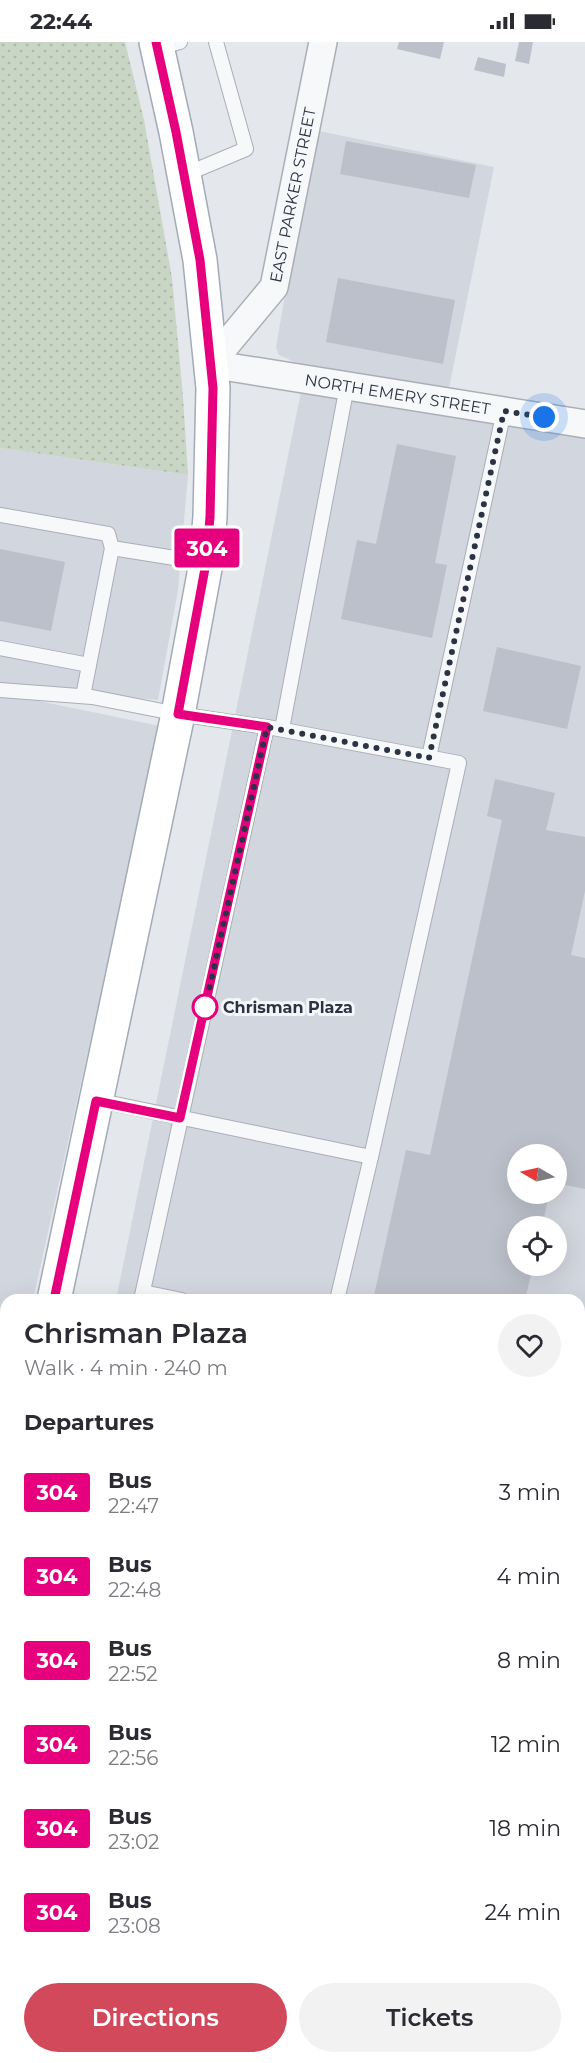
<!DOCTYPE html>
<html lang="en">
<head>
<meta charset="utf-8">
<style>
	body { margin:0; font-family:Montserrat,sans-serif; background:#f2f2f3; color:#2b2b33; height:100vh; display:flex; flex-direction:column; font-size:22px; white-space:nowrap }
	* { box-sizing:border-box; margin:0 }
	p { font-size:20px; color:#7c7c81 }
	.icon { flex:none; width:33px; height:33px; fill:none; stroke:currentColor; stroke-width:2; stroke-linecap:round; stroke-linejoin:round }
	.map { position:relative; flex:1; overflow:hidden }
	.sheet { position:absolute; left:0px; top:1252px; width:585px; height:770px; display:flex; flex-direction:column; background:#fff; border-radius:18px 18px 0 0; box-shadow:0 6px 24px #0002 }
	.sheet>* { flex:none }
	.badge { padding:0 12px; border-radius:4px; font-size:21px; line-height:39px }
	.needle { width:39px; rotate:279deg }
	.controls { position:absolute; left:507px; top:1102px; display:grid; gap:12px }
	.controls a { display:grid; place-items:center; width:60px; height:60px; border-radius:50%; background:#fff; box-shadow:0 6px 24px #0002; font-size:30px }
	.you { position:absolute; width:30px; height:30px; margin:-15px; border:4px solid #fff; border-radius:50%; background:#1a73e8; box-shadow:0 0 0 9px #1a73e833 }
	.map>.badge { position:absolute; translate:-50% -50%; box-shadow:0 0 0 3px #fff }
	h2 { padding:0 24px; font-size:22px; line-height:54px }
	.round { display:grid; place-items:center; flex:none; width:63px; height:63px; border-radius:32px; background:#f2f2f3 }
	.summary { display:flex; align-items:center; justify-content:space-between; height:102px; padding:0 24px }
	h1 { font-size:28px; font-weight:600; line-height:45px }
	.primary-button { display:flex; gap:12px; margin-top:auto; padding:12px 24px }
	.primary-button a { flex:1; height:69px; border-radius:36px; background:#d1495b; color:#fff; font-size:24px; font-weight:600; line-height:69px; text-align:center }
	.primary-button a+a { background:#f2f2f3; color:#2b2b33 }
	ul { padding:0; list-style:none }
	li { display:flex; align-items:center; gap:18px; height:84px; padding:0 24px }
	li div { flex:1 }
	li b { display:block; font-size:22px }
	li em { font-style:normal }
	li .badge { min-width:66px; font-weight:700; text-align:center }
	.status { display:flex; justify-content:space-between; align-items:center; height:42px; padding:0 30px; background:#fff; direction:ltr }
	.status svg { height:16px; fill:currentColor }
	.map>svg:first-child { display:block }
</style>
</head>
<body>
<div class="status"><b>22:44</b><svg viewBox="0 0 49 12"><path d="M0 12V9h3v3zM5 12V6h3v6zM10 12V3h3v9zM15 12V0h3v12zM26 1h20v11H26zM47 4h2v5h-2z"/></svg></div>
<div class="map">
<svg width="585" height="2021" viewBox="0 0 585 2021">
	<defs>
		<pattern id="green-dots" width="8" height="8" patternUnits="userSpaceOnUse" patternTransform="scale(1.5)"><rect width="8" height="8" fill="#c9d6c5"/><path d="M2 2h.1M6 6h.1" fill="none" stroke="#adb8ab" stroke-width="1.8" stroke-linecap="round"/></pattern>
	</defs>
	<rect width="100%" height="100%" fill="#e4e7ec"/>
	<g fill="#d2d6de" fill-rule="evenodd">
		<polygon points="314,88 494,125 449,346 299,322 279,313 276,305"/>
		<path d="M301,350L585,393V1384L579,1383V1258H116ZM518,1113H556V1152H518ZM518,1185H556V1224H518Z"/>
		<polygon points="0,406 188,433 178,548 158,658 0,644"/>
		<polygon points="0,651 160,684 33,1258 6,1258 6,1379 0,1406"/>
	</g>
	<g fill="url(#green-dots)">
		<polygon points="0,0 125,0 144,78 172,236 183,355 188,433 0,406"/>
		<polygon points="579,1383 585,1384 585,1589 579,1588"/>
	</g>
	<g fill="#bbc0ca">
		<polygon points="399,0 444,0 440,17 397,7"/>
		<polygon points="519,0 533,0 529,22 515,19"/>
		<polygon points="478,15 506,22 504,35 474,28"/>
		<polygon points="346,99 476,123 469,156 340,132"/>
		<polygon points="338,236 455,258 443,322 326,300"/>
		<polygon points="397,402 456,414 435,521 447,523 432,596 341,577 357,498 376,502"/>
		<polygon points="0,507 65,520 51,589 0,579"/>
		<polygon points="497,605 581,624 567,687 483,669"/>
		<polygon points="495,737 555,751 546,788 585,795 585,849 571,913 585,916 585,1147 556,1141 556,1113 518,1113 518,1152 549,1152 542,1185 518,1185 518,1224 533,1224 525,1258 373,1258 406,1108 430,1113 502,778 487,774"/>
		<polygon points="579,1733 585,1734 585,1748 579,1747"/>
		<polygon points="584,1918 585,1918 585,1955 579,1954 579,1942"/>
		<polygon points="26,2016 82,2016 81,2021 25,2021"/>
		<polygon points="118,2016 129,2016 150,2021 117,2021"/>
	</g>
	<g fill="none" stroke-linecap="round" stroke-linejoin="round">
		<defs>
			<g id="lane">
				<polyline points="157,6 180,0"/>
				<polyline points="184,133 246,107 216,0"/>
				<polyline points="0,473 108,492 112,506"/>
				<polyline points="0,606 89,623"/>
				<polyline points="0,648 92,655 178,672 273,686 459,721 371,1115 96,1058"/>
				<polyline points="83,654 112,506 206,521"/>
				<polyline points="282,687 347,344"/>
				<polyline points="429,715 504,369"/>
				<polyline points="143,1250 182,1258"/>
				<polyline points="141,1258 267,685"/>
				<polyline points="337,1258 371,1115"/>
				<polyline points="0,1535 6,1536"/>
				<polyline points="0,1955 6,1956"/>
				<polyline points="314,2016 340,2021"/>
			</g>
			<g id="street">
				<path id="s1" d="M210,322L585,382"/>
				<path id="s2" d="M210,322L274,245L323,0"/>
				<polyline points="0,1736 6,1737"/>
				<polyline points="579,1847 585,1849"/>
			</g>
			<g id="primary">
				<polyline points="54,1258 178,672 206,521 210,475 213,346 200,218 176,90 156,0"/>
				<polyline points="0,1503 6,1476"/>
			</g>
		</defs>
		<use href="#lane" stroke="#a9aeb7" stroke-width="16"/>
		<use href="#street" stroke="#a9aeb7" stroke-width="30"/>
		<use href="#primary" stroke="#a3abb8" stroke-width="36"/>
		<use href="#lane" stroke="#f7f8fa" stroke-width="14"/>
		<use href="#street" stroke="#f7f8fa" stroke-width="27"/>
		<use href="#primary" stroke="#fff" stroke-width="33"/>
	</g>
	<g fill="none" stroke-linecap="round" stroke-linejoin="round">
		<defs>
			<polyline id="line" points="54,1258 96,1059 180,1076 267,685 178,672 206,521 210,475 213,346 200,218 176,90 156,0"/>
		</defs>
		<use href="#line" stroke="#fff" stroke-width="14"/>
		<use href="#line" stroke="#e6007e" stroke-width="9"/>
		<polyline stroke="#2b3445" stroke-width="6" stroke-dasharray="0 10.8" points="205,965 204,971 267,685 429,716 504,369 544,375"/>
	</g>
	<circle fill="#fff" stroke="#e6007e" stroke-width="3" cx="205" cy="965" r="12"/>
	<g text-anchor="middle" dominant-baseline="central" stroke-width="6" stroke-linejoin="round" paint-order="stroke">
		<g font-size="16" fill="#2b3445" stroke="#f4f6f9">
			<text stroke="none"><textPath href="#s2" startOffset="194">EAST PARKER STREET</textPath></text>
			<text stroke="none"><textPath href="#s1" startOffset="190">NORTH EMERY STREET</textPath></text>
		</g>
		<g font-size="16" font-weight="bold" fill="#2b3445" stroke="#f4f6f9" text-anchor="start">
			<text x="223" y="965">Chrisman Plaza</text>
		</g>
	</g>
</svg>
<div class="controls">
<a><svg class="needle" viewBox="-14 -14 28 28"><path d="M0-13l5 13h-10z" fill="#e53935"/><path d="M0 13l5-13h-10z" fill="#7c7c81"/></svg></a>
<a><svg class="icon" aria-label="locate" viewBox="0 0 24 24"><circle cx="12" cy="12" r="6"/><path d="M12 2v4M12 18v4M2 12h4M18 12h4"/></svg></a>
</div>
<div class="you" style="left:544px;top:375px"></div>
<b class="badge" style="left:207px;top:506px;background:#e6007e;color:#fff">304</b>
<section class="sheet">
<div class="summary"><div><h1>Chrisman Plaza</h1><p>Walk · 4 min · 240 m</p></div><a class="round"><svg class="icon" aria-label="heart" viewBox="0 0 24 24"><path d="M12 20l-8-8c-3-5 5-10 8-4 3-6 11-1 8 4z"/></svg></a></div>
<h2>Departures</h2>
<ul>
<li><span class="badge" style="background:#e6007e;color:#fff">304</span><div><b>Bus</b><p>22:47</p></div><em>3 min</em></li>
<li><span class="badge" style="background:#e6007e;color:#fff">304</span><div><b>Bus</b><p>22:48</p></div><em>4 min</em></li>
<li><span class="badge" style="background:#e6007e;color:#fff">304</span><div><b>Bus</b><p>22:52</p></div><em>8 min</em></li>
<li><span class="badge" style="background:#e6007e;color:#fff">304</span><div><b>Bus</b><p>22:56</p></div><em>12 min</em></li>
<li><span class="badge" style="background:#e6007e;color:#fff">304</span><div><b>Bus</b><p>23:02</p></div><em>18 min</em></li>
<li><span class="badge" style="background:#e6007e;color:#fff">304</span><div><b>Bus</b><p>23:08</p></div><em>24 min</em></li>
</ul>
<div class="primary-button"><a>Directions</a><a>Tickets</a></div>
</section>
</div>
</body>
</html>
